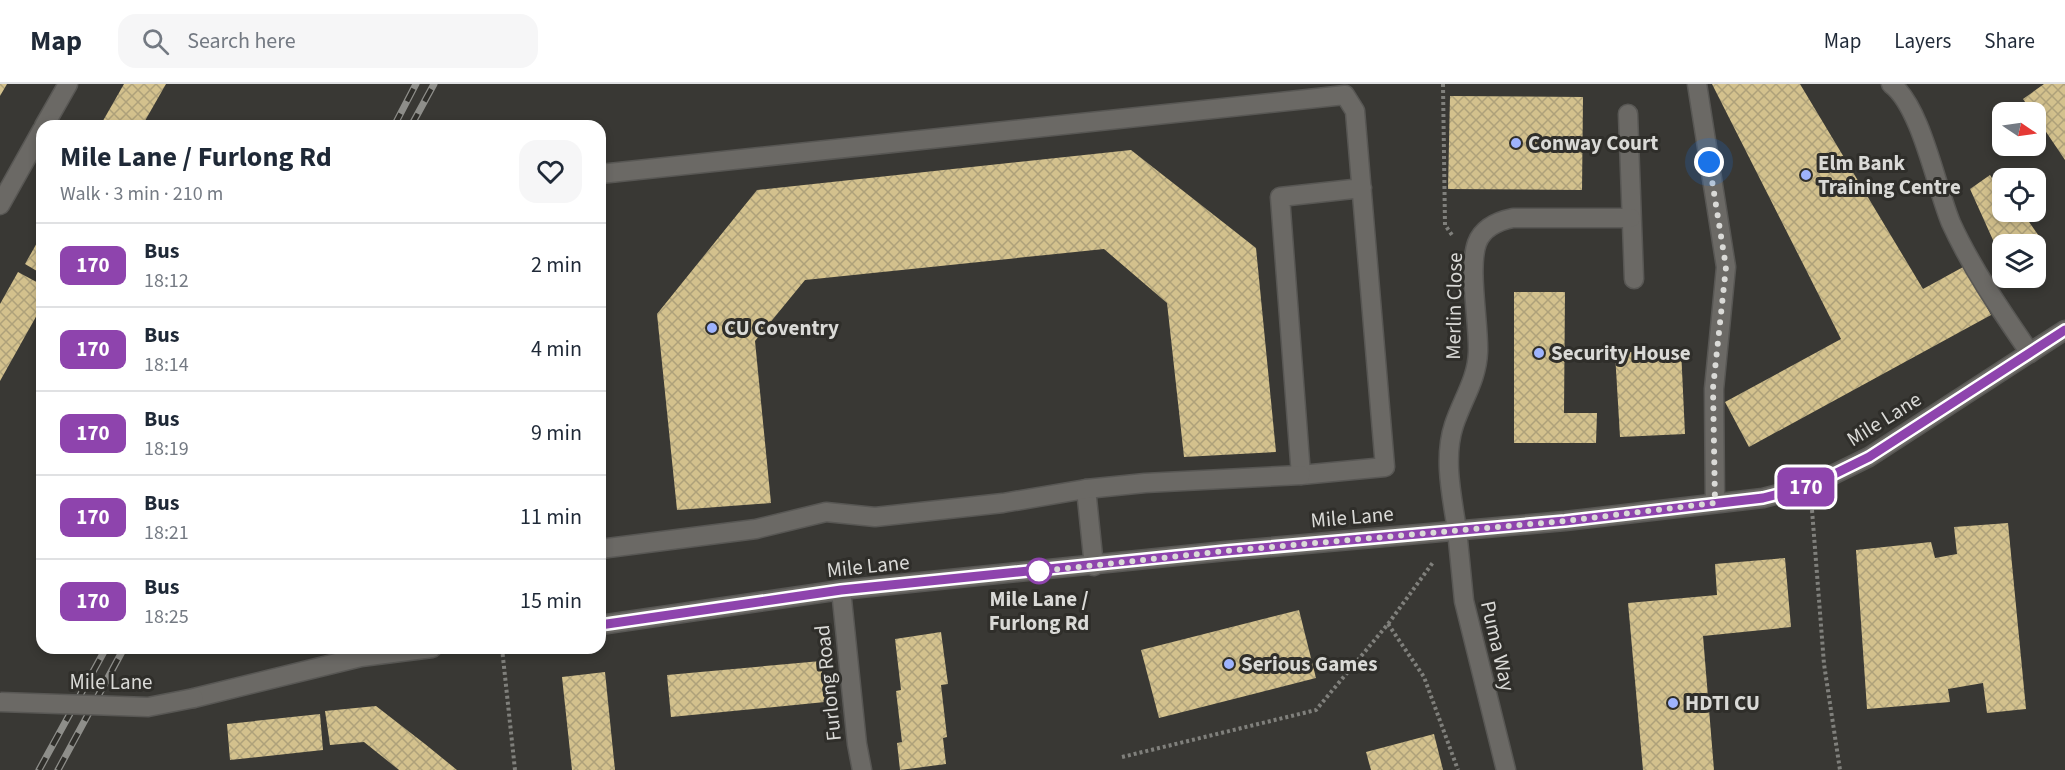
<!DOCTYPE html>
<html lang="en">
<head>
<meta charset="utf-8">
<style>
	body { margin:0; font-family:"Source Sans 3",sans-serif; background:#f6f6f7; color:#1f2937; height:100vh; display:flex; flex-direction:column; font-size:22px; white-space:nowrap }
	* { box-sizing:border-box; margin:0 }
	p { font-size:20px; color:#747a83 }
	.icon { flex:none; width:33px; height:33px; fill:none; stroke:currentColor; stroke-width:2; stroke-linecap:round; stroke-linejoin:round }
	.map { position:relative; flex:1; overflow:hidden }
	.details { position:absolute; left:36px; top:36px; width:570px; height:534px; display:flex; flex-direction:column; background:#fff; border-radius:18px; box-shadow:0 3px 9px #0003 }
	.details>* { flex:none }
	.badge { padding:0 12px; border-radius:9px; font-size:21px; line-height:39px }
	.needle { width:39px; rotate:103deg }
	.controls { position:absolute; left:1992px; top:18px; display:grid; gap:12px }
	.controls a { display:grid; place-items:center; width:54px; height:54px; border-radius:12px; background:#fff; box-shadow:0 3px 9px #0003; font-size:30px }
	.you { position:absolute; width:30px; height:30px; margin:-15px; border:4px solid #fff; border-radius:50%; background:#1a73e8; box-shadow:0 0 0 9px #1a73e833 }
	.map>.badge { position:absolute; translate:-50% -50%; box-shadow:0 0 0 3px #fff }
	.round { display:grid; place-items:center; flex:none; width:63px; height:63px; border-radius:18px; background:#f6f6f7 }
	.overview { display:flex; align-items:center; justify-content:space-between; height:102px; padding:0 24px }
	h1 { font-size:28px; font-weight:700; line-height:45px }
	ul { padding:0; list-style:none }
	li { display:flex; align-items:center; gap:18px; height:84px; padding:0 24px; border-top:2px solid #e0e1e3 }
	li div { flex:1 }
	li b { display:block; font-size:22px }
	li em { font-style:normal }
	li .badge { min-width:66px; font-weight:700; text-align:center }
	header { display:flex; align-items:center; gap:36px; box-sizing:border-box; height:84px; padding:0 30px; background:#fff; border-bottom:2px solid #e0e1e3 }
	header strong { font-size:28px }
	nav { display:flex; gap:33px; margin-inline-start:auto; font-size:21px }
	.search { width:420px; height:54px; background:#f6f6f7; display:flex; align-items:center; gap:15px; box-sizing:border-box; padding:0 21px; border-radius:18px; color:#747a83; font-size:22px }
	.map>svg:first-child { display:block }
</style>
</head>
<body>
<header>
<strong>Map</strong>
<div class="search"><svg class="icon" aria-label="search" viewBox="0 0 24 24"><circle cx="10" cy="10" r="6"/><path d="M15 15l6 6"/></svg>Search here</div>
<nav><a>Map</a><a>Layers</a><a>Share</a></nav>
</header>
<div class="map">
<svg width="2065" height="686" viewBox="0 0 2065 686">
	<defs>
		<pattern id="building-cross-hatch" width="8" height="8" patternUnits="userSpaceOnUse" patternTransform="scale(1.5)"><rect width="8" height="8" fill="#d3c18d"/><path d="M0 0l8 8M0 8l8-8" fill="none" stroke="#aea17a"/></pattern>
	</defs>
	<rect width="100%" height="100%" fill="#393834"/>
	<g fill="url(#building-cross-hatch)">
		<polygon points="0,0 7,0 0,12"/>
		<polygon points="124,0 166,0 142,42 100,42"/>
		<polygon points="1712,0 1800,0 1923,205 1965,182 1991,231 1749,363 1725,318 1841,255"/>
		<polygon points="2044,0 2065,0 2065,76 2036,33 2036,28 2032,28 2023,15"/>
		<polygon points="1450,12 1583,13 1582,106 1448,105"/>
		<polygon points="1131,66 1256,164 1276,368 1184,373 1167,219 1104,165 805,196 755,257 771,419 677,426 657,230 757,106"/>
		<polygon points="1990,91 1998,104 2002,101 2002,128 2022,128 2046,162 2036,169 2036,160 2002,160 2002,176 1970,105"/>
		<polygon points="42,150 42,190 25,180"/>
		<polygon points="18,188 42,201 42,222 0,297 0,220"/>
		<polygon points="1514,208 1565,208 1564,329 1597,329 1596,359 1514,359"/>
		<polygon points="1681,265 1685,350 1620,353 1615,269"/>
		<polygon points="2008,439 2026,625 1987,629 1983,599 1948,605 1950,618 1867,625 1856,466 1931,458 1935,474 1957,470 1954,443"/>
		<polygon points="1785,474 1791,543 1703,552 1714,686 1643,686 1628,519 1717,511 1715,480"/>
		<polygon points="1299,526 1316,594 1159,634 1141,566"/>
		<polygon points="941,548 948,600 941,601 947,653 943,654 946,680 900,686 897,659 902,658 896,607 901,606 895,555"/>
		<polygon points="821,577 825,618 671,633 667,591"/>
		<polygon points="605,588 615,686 572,686 562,593"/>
		<polygon points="376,622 425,660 457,686 399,686 364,658 330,661 325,627"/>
		<polygon points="320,630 323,666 230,676 227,640"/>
		<polygon points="1434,650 1443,686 1371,686 1366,668"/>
	</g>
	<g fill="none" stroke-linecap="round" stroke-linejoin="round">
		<defs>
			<g id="lane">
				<polyline points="1697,0 1726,183 1714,305 1715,419"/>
				<path d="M1891,0C1921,22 1936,103 1951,139C1972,185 2002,228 2030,269"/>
				<polyline points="1628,30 1634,195"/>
				<polyline points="600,90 1345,11 1355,27 1385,383 1301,391 1280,113 1362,104"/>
				<polyline points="1086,405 1094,482"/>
				<path d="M1457,446C1452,413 1443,374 1454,341C1462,316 1477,296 1478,268C1479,239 1468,184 1477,159C1483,143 1498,137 1513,134H1631"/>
				<polyline points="600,465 756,445 826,428 875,433 1003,419 1086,405 1145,399 1301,391"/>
			</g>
			<g id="street">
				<polyline points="44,42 68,0"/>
				<polyline points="0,121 42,46"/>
				<polyline points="841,506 857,660 862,686"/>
			</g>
			<g id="secondary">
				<polyline points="1457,446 1464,517 1506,686"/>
				<polyline points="600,541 841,506 1226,467 1565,437 1763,414 1810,402 1869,373 2065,246"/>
				<polyline points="194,614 361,573 432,564"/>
			</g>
		</defs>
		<use href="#lane" stroke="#585754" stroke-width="21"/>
		<use href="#street" stroke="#585754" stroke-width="21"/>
		<use href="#secondary" stroke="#585754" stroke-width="21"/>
		<g stroke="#80807c" stroke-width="4" stroke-dasharray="3 3" stroke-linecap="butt">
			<polyline points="1443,0 1445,141 1452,151"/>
			<polyline points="1812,426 1824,580 1840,686"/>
			<polyline points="1388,540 1424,593 1458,686"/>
			<polyline points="502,564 515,686"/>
			<polyline points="1122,673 1316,626 1388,540 1434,477"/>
		</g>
		<use href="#lane" stroke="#6b6965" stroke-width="18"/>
		<use href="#street" stroke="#6b6965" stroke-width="18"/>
		<use href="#secondary" stroke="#6b6965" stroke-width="18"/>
		<defs>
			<g id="rail">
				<polyline points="394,42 416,0"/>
				<polyline points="411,42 434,0"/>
				<polyline points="39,686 106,564"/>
				<polyline points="58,686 124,564"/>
			</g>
		</defs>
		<use href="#rail" stroke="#8e8e8a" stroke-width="7"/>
		<use href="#rail" stroke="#2f2e2a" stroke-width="4.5" stroke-dasharray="14" stroke-linecap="butt"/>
		<defs>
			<polyline id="secondary-bridge" points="0,618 148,623 194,614"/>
		</defs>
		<use href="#secondary-bridge" stroke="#585754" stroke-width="21" stroke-linecap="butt"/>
		<use href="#secondary-bridge" stroke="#6b6965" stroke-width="18"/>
	</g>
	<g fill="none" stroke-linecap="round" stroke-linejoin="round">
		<defs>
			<polyline id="line" points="600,541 841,506 1226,467 1565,437 1763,414 1810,402 1869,373 2065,246"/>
		</defs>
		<use href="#line" stroke="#fff" stroke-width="14"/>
		<use href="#line" stroke="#8e44ad" stroke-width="9"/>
		<polyline stroke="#dadad7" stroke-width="6" stroke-dasharray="0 10.8" points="1039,487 1032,488 1226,467 1565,437 1715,419 1713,304 1726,183 1709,78"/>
	</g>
	<g fill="#9eb3fd" stroke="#2f2e2a" stroke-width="2">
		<circle cx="1516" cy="59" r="6"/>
		<circle cx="1806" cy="91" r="6"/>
		<circle cx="712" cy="244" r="6"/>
		<circle cx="1539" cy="269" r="6"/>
		<circle cx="1229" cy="580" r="6"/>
		<circle cx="1673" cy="619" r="6"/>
	</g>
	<circle fill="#fff" stroke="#8e44ad" stroke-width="3" cx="1039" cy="487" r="12"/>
	<g text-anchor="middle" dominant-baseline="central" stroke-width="6" stroke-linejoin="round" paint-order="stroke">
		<g font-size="21" font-weight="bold" fill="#dadad7" stroke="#2f2e2a" text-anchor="start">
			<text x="1528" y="59">Conway Court</text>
			<text x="1818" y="79">Elm Bank<tspan x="1818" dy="24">Training Centre</tspan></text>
			<text x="724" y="244">CU Coventry</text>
			<text x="1551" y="269">Security House</text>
			<text x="1241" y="580">Serious Games</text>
			<text x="1685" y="619">HDTI CU</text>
		</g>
		<g font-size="21" fill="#dadad7" stroke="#2f2e2a">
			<text transform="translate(1454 222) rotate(-89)">Merlin Close</text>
			<text transform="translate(1884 335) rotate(-32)">Mile Lane</text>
			<text transform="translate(1352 433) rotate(-5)">Mile Lane</text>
			<text transform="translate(868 482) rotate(-6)">Mile Lane</text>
			<text transform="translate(1498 562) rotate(77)">Puma Way</text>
			<text x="111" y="598">Mile Lane</text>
			<text transform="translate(828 599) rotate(-96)">Furlong Road</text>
		</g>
		<g font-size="21" font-weight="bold" fill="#dadad7" stroke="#2f2e2a">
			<text x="1039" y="515">Mile Lane /<tspan x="1039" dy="24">Furlong Rd</tspan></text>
		</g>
	</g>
</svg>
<div class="controls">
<a><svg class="needle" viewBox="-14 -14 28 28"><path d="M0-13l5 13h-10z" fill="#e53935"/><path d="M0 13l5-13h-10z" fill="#747a83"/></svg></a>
<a><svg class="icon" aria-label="locate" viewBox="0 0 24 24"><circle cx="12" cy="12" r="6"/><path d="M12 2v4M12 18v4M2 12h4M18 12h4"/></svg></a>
<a><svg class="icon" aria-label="layers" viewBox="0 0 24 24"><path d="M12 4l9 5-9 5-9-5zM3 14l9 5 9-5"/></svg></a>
</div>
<div class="you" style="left:1709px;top:78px"></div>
<b class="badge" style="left:1806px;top:403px;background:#8e44ad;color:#fff">170</b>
<section class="details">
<div class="overview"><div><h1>Mile Lane / Furlong Rd</h1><p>Walk · 3 min · 210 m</p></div><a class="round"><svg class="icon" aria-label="heart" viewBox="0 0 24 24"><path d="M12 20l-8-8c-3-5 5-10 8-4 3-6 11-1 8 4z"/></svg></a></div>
<ul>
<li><span class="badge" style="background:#8e44ad;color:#fff">170</span><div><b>Bus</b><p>18:12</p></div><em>2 min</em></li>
<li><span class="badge" style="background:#8e44ad;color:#fff">170</span><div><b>Bus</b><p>18:14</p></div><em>4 min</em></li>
<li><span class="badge" style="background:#8e44ad;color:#fff">170</span><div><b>Bus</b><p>18:19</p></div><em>9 min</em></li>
<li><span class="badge" style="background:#8e44ad;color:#fff">170</span><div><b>Bus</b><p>18:21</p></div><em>11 min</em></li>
<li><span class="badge" style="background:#8e44ad;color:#fff">170</span><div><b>Bus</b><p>18:25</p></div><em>15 min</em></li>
</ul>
</section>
</div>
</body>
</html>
